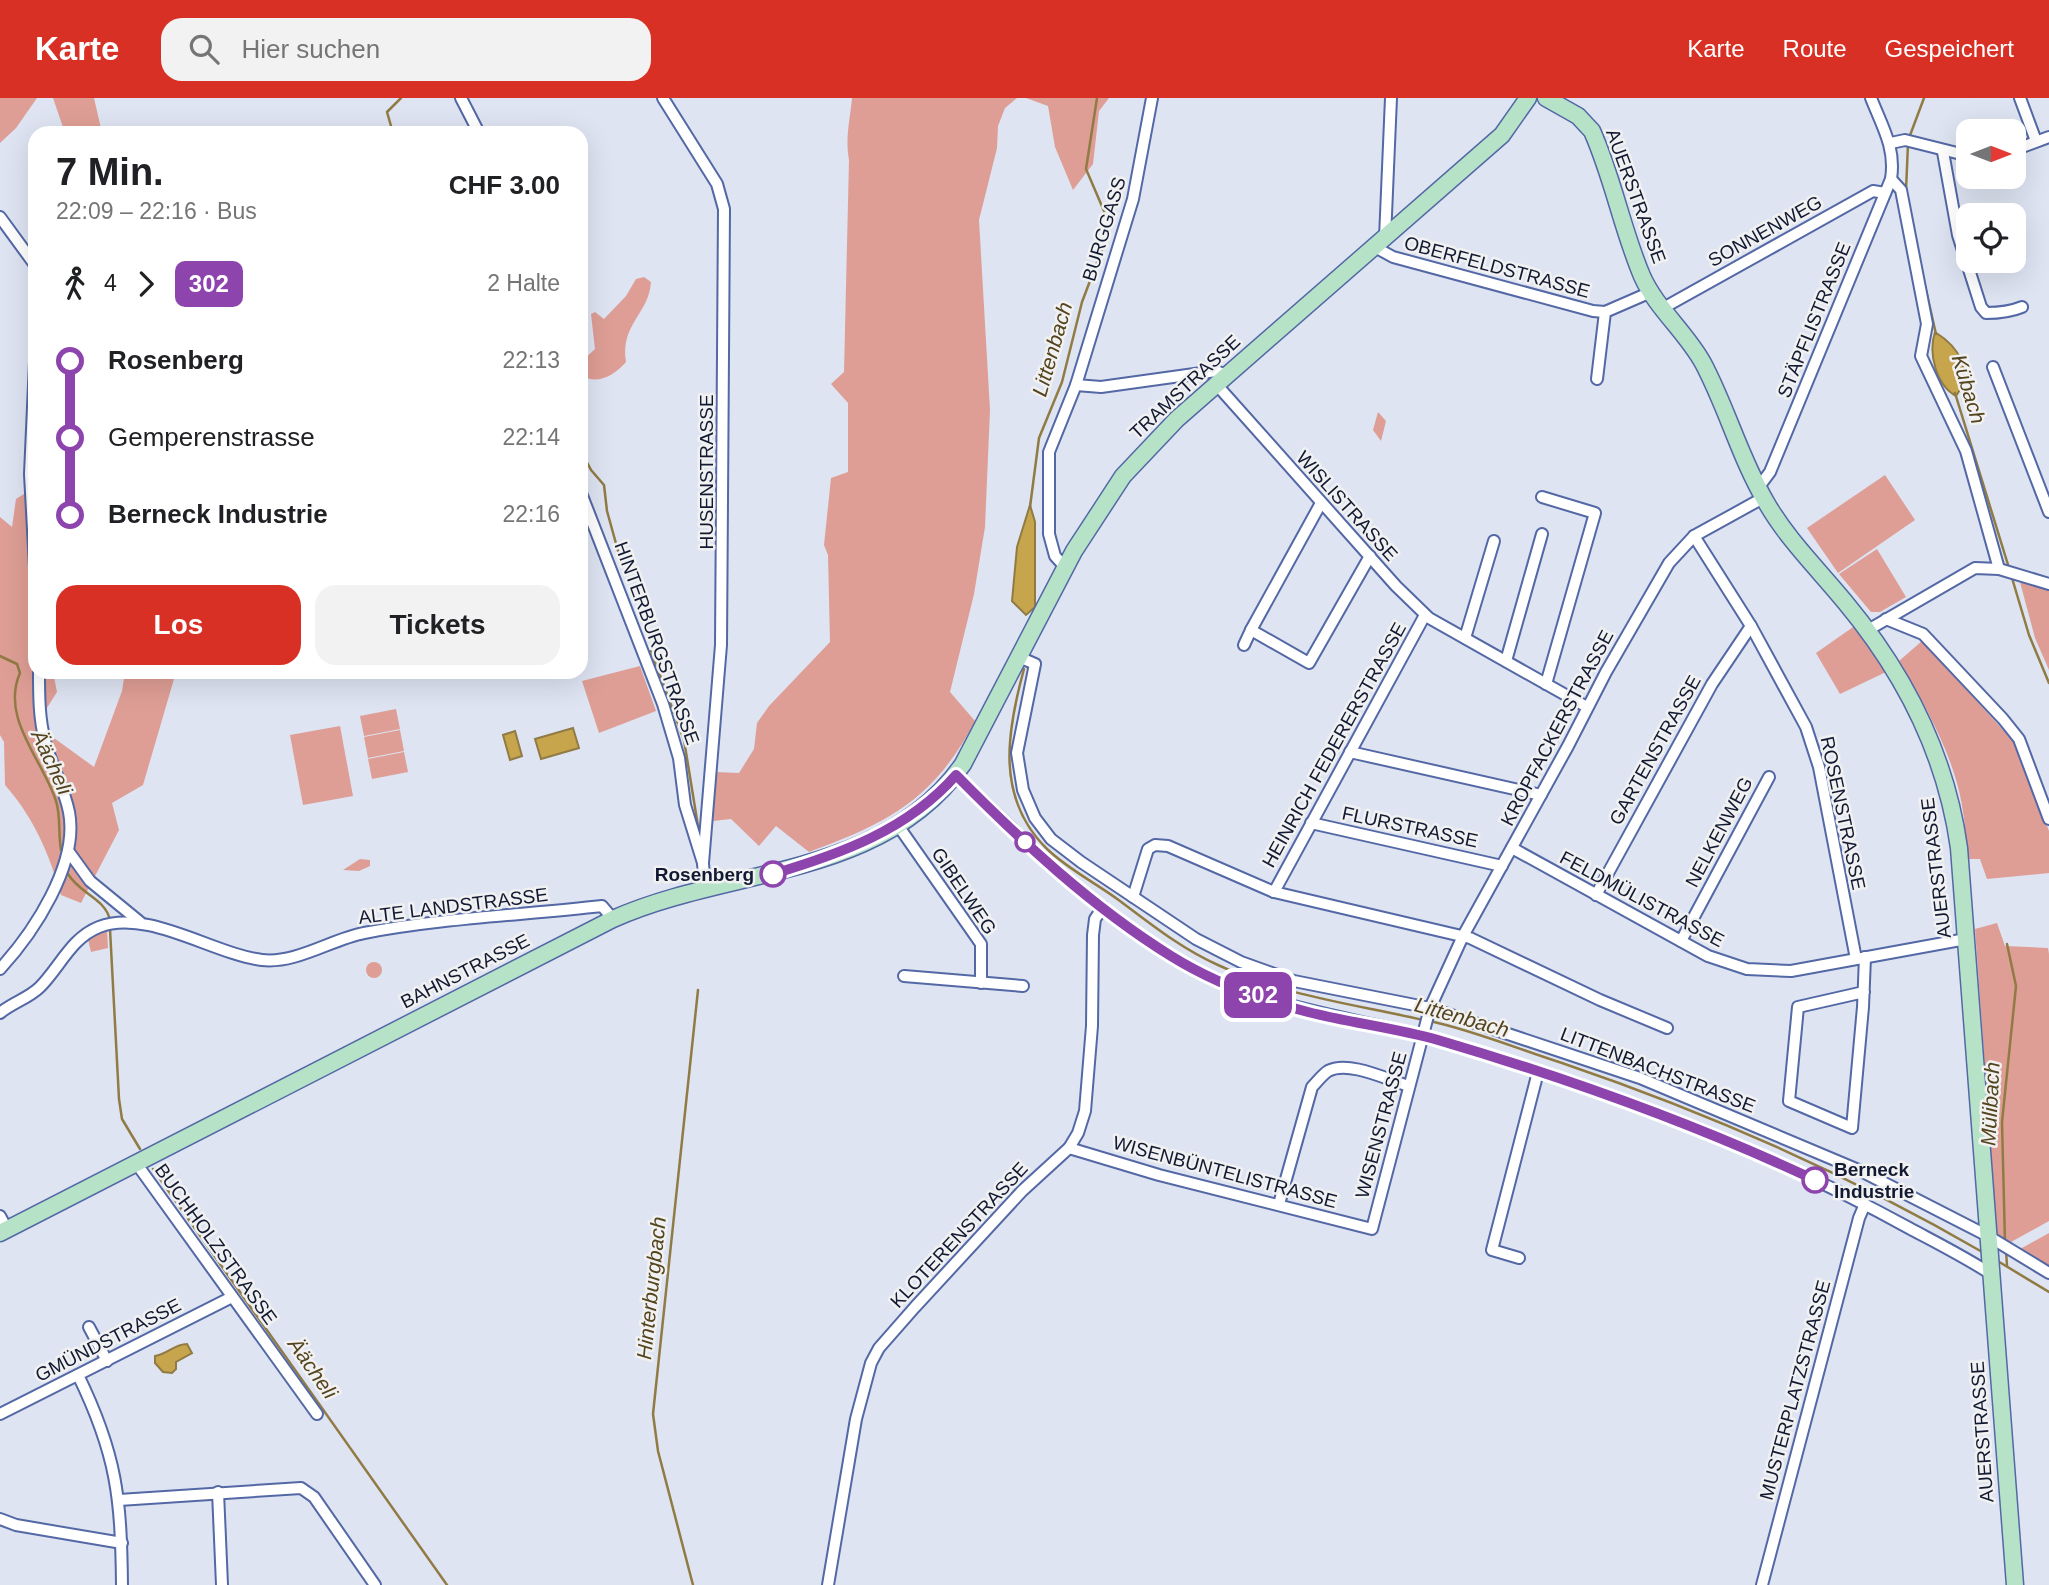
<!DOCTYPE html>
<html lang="de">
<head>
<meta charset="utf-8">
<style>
	body { margin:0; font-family:Helvetica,sans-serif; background:#f2f2f2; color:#202124; height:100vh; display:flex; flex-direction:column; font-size:26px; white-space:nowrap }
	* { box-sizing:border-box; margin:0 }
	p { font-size:23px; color:#757577 }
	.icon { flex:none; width:38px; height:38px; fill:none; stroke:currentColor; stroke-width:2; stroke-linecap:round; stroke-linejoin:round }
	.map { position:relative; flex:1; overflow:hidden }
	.drawer { position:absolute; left:28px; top:28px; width:560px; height:553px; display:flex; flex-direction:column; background:#fff; border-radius:21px; box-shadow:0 7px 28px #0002 }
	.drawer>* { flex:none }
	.badge { padding:0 14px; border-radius:10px; font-size:24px; line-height:46px }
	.needle { width:46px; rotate:90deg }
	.buttons { position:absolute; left:1956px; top:21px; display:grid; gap:14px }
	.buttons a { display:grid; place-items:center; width:70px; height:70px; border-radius:14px; background:#fff; box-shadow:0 7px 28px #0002; font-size:35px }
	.map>.badge { position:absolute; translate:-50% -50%; box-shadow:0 0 0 4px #fff }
	.legs { display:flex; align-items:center; gap:10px; height:77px; padding:0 28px; font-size:23px }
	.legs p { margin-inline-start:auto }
	.summary { display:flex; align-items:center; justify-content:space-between; height:119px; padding:0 28px }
	h1 { font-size:38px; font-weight:700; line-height:52px }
	.action { display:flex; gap:14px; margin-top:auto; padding:14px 28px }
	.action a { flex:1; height:80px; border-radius:21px; background:#d93025; color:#fff; font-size:28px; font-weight:700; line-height:80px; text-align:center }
	.action a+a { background:#f2f2f2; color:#202124 }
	ul { padding:0 28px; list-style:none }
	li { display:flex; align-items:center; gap:24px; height:77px; font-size:26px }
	li i { display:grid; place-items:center; width:10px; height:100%; margin:0 9px; background:currentColor }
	li i::after { content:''; width:18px; height:18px; margin:-9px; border:5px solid; border-radius:50%; background:#fff }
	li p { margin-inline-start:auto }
	li:first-child i { background:linear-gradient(#0000 50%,currentColor 0) }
	li:last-child i { background:linear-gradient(currentColor 50%,#0000 0) }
	header { display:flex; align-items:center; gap:42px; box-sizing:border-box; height:98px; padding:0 35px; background:#d93025; color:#fff }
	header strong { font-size:33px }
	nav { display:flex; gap:38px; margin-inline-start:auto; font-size:24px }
	.search { width:490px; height:63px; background:#f2f2f2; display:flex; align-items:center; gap:18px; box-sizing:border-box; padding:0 24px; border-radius:21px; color:#757577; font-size:26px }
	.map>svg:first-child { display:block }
</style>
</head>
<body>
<header>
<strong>Karte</strong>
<div class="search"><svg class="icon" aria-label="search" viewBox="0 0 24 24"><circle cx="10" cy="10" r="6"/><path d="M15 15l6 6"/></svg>Hier suchen</div>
<nav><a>Karte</a><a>Route</a><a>Gespeichert</a></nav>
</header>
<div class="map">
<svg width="2049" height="1487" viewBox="0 0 2049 1487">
	<rect width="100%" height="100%" fill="#dee4f2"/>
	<g fill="#de9e95">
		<polygon points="0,0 37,0 16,30 0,45"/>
		<polygon points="53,0 94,0 102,35 65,35"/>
		<path d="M852,0H1017L1005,10L998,28L997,50L979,122L990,312L985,429L974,496L950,594L975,623C934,701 890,724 809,754L776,728L759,748L731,721L713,723L715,674L739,675L754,651L757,625L769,608L830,544L828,457L824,447L831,380L848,374V305L831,286L844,274L849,62C845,40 850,22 852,0Z"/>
		<polygon points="1026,0 1109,0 1099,13 1093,66 1073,92 1055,49 1048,8"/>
		<path d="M644,179L651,184C649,216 620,226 626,264C615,277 595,289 581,276V264L595,251L591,216L595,214L604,221L626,198L636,181Z"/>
		<polygon points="1378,314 1386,323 1381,343 1373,332"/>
		<polygon points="1885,377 1915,422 1838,475 1807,430"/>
		<path d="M35,389V574H53L57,594L36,627L94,669L122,593L125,574H176L143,687L112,705L119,732L81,805L61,797C49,755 34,720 5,687L4,644L0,637V419L12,429L16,401Z"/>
		<polygon points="1877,451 1906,499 1880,514 1871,514 1839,476"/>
		<polygon points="2020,484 2049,490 2049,572 2035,540"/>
		<polygon points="1856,527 1886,574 1840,596 1816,555"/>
		<path d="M1922,543L2014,644L2049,733V775L1987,781L1980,761H1968C1966,743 1965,724 1962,707C1953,656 1925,607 1899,563Z"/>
		<polygon points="640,568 656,613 599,635 582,583"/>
		<polygon points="396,611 400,631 364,638 360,618"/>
		<polygon points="340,628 353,698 303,707 290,637"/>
		<polygon points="400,632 404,653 368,660 364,639"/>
		<polygon points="404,654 408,674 372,681 368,661"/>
		<polygon points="360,761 370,762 370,768 359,773 343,772"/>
		<polygon points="1997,825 2005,848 2048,850 2049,856 2049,1123 2011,1144 1997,1138 1975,831"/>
		<polygon points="101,833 107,833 108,850 91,854 88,841"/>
		<circle cx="374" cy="872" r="8"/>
		<polygon points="2049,1135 2049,1171 2020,1151"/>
	</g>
	<g fill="#c7a54c" stroke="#917b44" stroke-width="2">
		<path d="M1935,234C1959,249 1974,273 1956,298C1936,287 1928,255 1935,234Z"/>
		<polygon points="1030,407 1035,424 1035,509 1026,517 1012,503 1017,449"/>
		<polygon points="573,630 579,650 541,661 535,641"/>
		<polygon points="515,633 522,658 510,662 503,637"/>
		<path d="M187,1246L192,1255L176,1264V1271L172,1275L163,1274L155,1265V1258C168,1256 174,1246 187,1246Z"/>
	</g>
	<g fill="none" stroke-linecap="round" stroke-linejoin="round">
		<g stroke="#917b44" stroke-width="2.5">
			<polyline points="393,35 387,14 401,0"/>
			<polyline points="1909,40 1924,0"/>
			<polyline points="1906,92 1908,46"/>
			<polyline points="1925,188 1936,236"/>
			<polyline points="1955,295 2009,470"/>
			<polyline points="581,353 591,372 604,387 607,413 620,460"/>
			<polyline points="1030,409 1039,340 1062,284 1082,204 1109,133 1107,120 1086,71 1097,0"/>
			<polyline points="2012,480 2029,537 2049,585"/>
			<polyline points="651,553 684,642 698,728"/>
			<path d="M0,558L17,566L20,575C0,620 43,662 56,703C61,719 58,736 61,752"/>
			<path d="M1024,571C1007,633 995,700 1047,751C1069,772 1096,785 1120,803C1152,827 1182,851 1218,867C1284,898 1354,906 1423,922"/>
			<path d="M68,776C80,796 105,800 110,822"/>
			<polyline points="110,831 119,1001 122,1021 140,1051"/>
			<path d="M1430,923C1475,933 1518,951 1562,965C1709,1015 1850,1077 1984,1155"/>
			<polyline points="153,1071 447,1487"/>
			<polyline points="2005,1145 2002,1024 2016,888 2007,846"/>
			<polyline points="2006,1152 2007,1168"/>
			<polyline points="1996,1162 2049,1194"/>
			<polyline points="693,1487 658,1353 653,1316 698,892"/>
		</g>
		<defs>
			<g id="minor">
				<polyline points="461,0 479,35"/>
				<polyline points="663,0 717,86 724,111 721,547 703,765"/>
				<polyline points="2020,0 2036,43"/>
				<polyline points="1891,45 1905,42 1969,58"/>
				<polyline points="2014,52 2049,39"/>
				<path d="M1943,54L1958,137L1981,209L1986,215C1999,215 2010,214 2022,209"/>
				<polyline points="1891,81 1901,92 1927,226 1921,258 1966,353 1999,471"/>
				<polyline points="0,119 35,167"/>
				<polyline points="1385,140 1391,0"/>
				<polyline points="1375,149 1393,159 1593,213 1605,214 1651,194"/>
				<polyline points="1665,209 1873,93 1885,95"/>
				<polyline points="35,264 30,376 35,469"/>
				<polyline points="1993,269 2049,414"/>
				<polyline points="1597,281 1605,214"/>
				<polyline points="1216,286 1396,488 1429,520 1587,609"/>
				<polyline points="1076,287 1101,289 1216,273 1226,277"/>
				<path d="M1758,390L1770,374L1891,81C1896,50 1882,28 1871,0"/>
				<polyline points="581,395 663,606 679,660 685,707 703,765 705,792"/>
				<polyline points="1542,399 1595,415 1546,586"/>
				<polyline points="1321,405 1251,532 1309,565 1370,458"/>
				<polyline points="1694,438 1751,528 1806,629 1819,669 1856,861"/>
				<polyline points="1065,469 1055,458 1049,436 1049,354 1076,287 1133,101 1152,0"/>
				<polyline points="1886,521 1923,536 2003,621 2019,641 2049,721"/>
				<polyline points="1868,532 1975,470 1999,471 2049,486"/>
				<polyline points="1465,540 1494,443"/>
				<polyline points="1244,547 1251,532"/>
				<polyline points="1019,559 1035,566 1017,655 1023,692 1035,720 1051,741 1081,764 1196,841 1241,864 1294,883 1430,910 1640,980 1861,1073 1988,1138 2049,1175"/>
				<polyline points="1506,563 1542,436"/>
				<polyline points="1350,654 1541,697"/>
				<path d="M956,677C1023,742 1091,809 1171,858C1256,911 1344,916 1437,942C1601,989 1760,1048 1909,1130C1937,1145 1965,1159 1991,1176"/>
				<polyline points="1311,725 1502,768"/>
				<polyline points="897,726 981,846 981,885"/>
				<polyline points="1512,750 1708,858 1747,871 1791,873 1966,841"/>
				<polyline points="69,754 90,783 140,824"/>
				<polyline points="1274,794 1425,517"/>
				<polyline points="1596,797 1712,586 1751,528"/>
				<polyline points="1133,799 1148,751 1155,747 1168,748 1274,794 1470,840 1600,902 1667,930"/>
				<polyline points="1681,843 1769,679"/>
				<path d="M0,871C34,834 79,766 69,714C64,689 51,667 45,643C39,621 39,597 39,574"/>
				<polyline points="904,878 1023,888"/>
				<polyline points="1864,894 1798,909 1789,1003 1852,1030 1863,909 1865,859"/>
				<path d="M0,915C12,905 29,900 40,889C60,869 71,840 99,829C147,810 213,856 262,862C296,866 332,841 364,835C442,820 523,817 602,808L613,821"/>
				<polyline points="1069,1050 1159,1077 1372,1131 1430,910 1463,838 1568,648 1606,574 1669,465 1694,438 1763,400"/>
				<polyline points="136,1065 317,1316"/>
				<path d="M1279,1106L1312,989C1317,984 1322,977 1328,973C1349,962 1388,982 1409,988"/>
				<polyline points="0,1118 7,1131"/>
				<polyline points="1519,1160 1492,1152 1538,974"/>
				<polyline points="89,1229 107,1263"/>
				<path d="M78,1277C117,1357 121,1400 122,1487"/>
				<polyline points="0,1316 232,1199"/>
				<polyline points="218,1394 222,1487"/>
				<polyline points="119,1402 301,1390 314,1399 375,1487"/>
				<polyline points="0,1421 16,1427 122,1445"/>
				<polyline points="828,1487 856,1321 871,1265 879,1250 915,1209 1022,1093 1069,1050 1078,1035 1085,1013 1092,928 1093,837 1095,821 1103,809"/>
				<polyline points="1762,1487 1859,1120 1865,1106"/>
			</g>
			<g id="secondary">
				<path d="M1546,0L1578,18L1592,33C1613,80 1622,131 1642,178C1656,210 1686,234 1703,265C1727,310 1740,360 1766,404C1787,441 1818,471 1845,504C1905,576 1946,656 1959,750L2015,1487"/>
				<path d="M0,1135L613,821C728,769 883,781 963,666L1074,453L1123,378L1177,321L1502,37L1528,0"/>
			</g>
		</defs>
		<use href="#minor" stroke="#5368a5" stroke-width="14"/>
		<use href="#secondary" stroke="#5368a5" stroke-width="19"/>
		<use href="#minor" stroke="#fff" stroke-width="10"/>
		<use href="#secondary" stroke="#b6e3c8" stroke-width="16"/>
	</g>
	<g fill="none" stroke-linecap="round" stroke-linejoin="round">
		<defs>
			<path id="line-1" d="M773,776C840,756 908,732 956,677C1021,743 1092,809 1171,858C1211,883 1262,902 1308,914C1351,925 1395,930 1438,942C1567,980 1693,1025 1815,1082"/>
		</defs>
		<use href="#line-1" stroke="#fff" stroke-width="16"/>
		<use href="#line-1" stroke="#8e44ad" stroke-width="10"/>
	</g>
	<g fill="#fff" stroke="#8e44ad" stroke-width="3.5">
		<circle cx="1025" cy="744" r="9"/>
		<circle cx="773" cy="776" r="12"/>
		<circle cx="1815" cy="1082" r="12"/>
	</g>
	<g text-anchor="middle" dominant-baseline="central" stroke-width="5" stroke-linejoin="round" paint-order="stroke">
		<g font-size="19" fill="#121a33" stroke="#f1f1f1">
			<text transform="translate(1636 98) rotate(70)">AUERSTRASSE</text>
			<text transform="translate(1104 131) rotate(-73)">BURGGASS</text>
			<text transform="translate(1765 133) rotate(-29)">SONNENWEG</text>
			<text transform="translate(1497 169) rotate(15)">OBERFELDSTRASSE</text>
			<text transform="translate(1814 222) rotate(-68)">STÄPFLISTRASSE</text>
			<text transform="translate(1185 289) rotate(-43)">TRAMSTRASSE</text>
			<text transform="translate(706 374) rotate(-90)">HUSENSTRASSE</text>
			<text transform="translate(1347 408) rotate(48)">WISLISTRASSE</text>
			<text transform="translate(657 545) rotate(70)">HINTERBURGSTRASSE</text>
			<text transform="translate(1557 630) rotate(-62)">KROPFACKERSTRASSE</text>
			<text transform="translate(1334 647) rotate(-61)">HEINRICH FEDERERSTRASSE</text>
			<text transform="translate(1655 652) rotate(-61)">GARTENSTRASSE</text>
			<text transform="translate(1843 715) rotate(78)">ROSENSTRASSE</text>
			<text transform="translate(1410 729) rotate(12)">FLURSTRASSE</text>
			<text transform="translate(1719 734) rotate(-62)">NELKENWEG</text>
			<text transform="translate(1936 770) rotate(-97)">AUERSTRASSE</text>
			<text transform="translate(964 793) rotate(56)">GIBELWEG</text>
			<text transform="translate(1642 801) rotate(28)">FELDMÜLISTRASSE</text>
			<text transform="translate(453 808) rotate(-7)">ALTE LANDSTRASSE</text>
			<text transform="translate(465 873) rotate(-27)">BAHNSTRASSE</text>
			<text transform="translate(1658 972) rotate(21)">LITTENBACHSTRASSE</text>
			<text transform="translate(1381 1027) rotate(-75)">WISENSTRASSE</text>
			<text transform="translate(1225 1074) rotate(15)">WISENBÜNTELISTRASSE</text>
			<text transform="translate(959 1137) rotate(-47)">KLOTERENSTRASSE</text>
			<text transform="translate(216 1146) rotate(54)">BUCHHOLZSTRASSE</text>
			<text transform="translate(108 1242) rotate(-27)">GMÜNDSTRASSE</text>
			<text transform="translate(1795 1292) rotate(-75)">MUSTERPLATZSTRASSE</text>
			<text transform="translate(1982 1334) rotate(-94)">AUERSTRASSE</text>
		</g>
		<g font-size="19" font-weight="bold" fill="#121a33" stroke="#f1f1f1" text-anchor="end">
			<text x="754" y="776">Rosenberg</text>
			<text x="1834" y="1071" text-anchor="start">Berneck<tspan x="1834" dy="22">Industrie</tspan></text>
		</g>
		<g font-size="21" font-style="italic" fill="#53441e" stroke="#f1f1f1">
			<text transform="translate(1052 251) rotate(-74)">Littenbach</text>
			<text transform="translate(1969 291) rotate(73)">Kübach</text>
			<text transform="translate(52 664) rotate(65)">Äächeli</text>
			<text transform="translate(1462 919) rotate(16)">Littenbach</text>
			<text transform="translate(1990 1006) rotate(-87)">Mülibach</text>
			<text transform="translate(651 1190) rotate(-84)">Hinterburgbach</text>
			<text transform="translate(313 1270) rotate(55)">Äächeli</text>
		</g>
	</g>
</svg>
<div class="buttons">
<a><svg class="needle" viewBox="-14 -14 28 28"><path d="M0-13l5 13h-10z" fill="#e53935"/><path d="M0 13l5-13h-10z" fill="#757577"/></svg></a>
<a><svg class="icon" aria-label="locate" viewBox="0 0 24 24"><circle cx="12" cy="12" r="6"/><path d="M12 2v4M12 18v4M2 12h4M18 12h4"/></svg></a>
</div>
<b class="badge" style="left:1258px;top:897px;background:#8e44ad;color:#fff">302</b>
<section class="drawer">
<div class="summary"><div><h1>7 Min.</h1><p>22:09 – 22:16 · Bus</p></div><b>CHF 3.00</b></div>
<div class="legs"><svg class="icon" aria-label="walk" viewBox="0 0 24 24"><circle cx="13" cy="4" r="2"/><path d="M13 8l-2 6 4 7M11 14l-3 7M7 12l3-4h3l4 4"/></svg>4<svg class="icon" aria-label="forward" viewBox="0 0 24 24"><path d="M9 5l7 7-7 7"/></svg><b class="badge" style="background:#8e44ad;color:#fff">302</b><p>2 Halte</p></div>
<ul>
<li><i style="color:#8e44ad"></i><b>Rosenberg</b><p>22:13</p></li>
<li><i style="color:#8e44ad"></i><span>Gemperenstrasse</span><p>22:14</p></li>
<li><i style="color:#8e44ad"></i><b>Berneck Industrie</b><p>22:16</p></li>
</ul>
<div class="action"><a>Los</a><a>Tickets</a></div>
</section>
</div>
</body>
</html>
